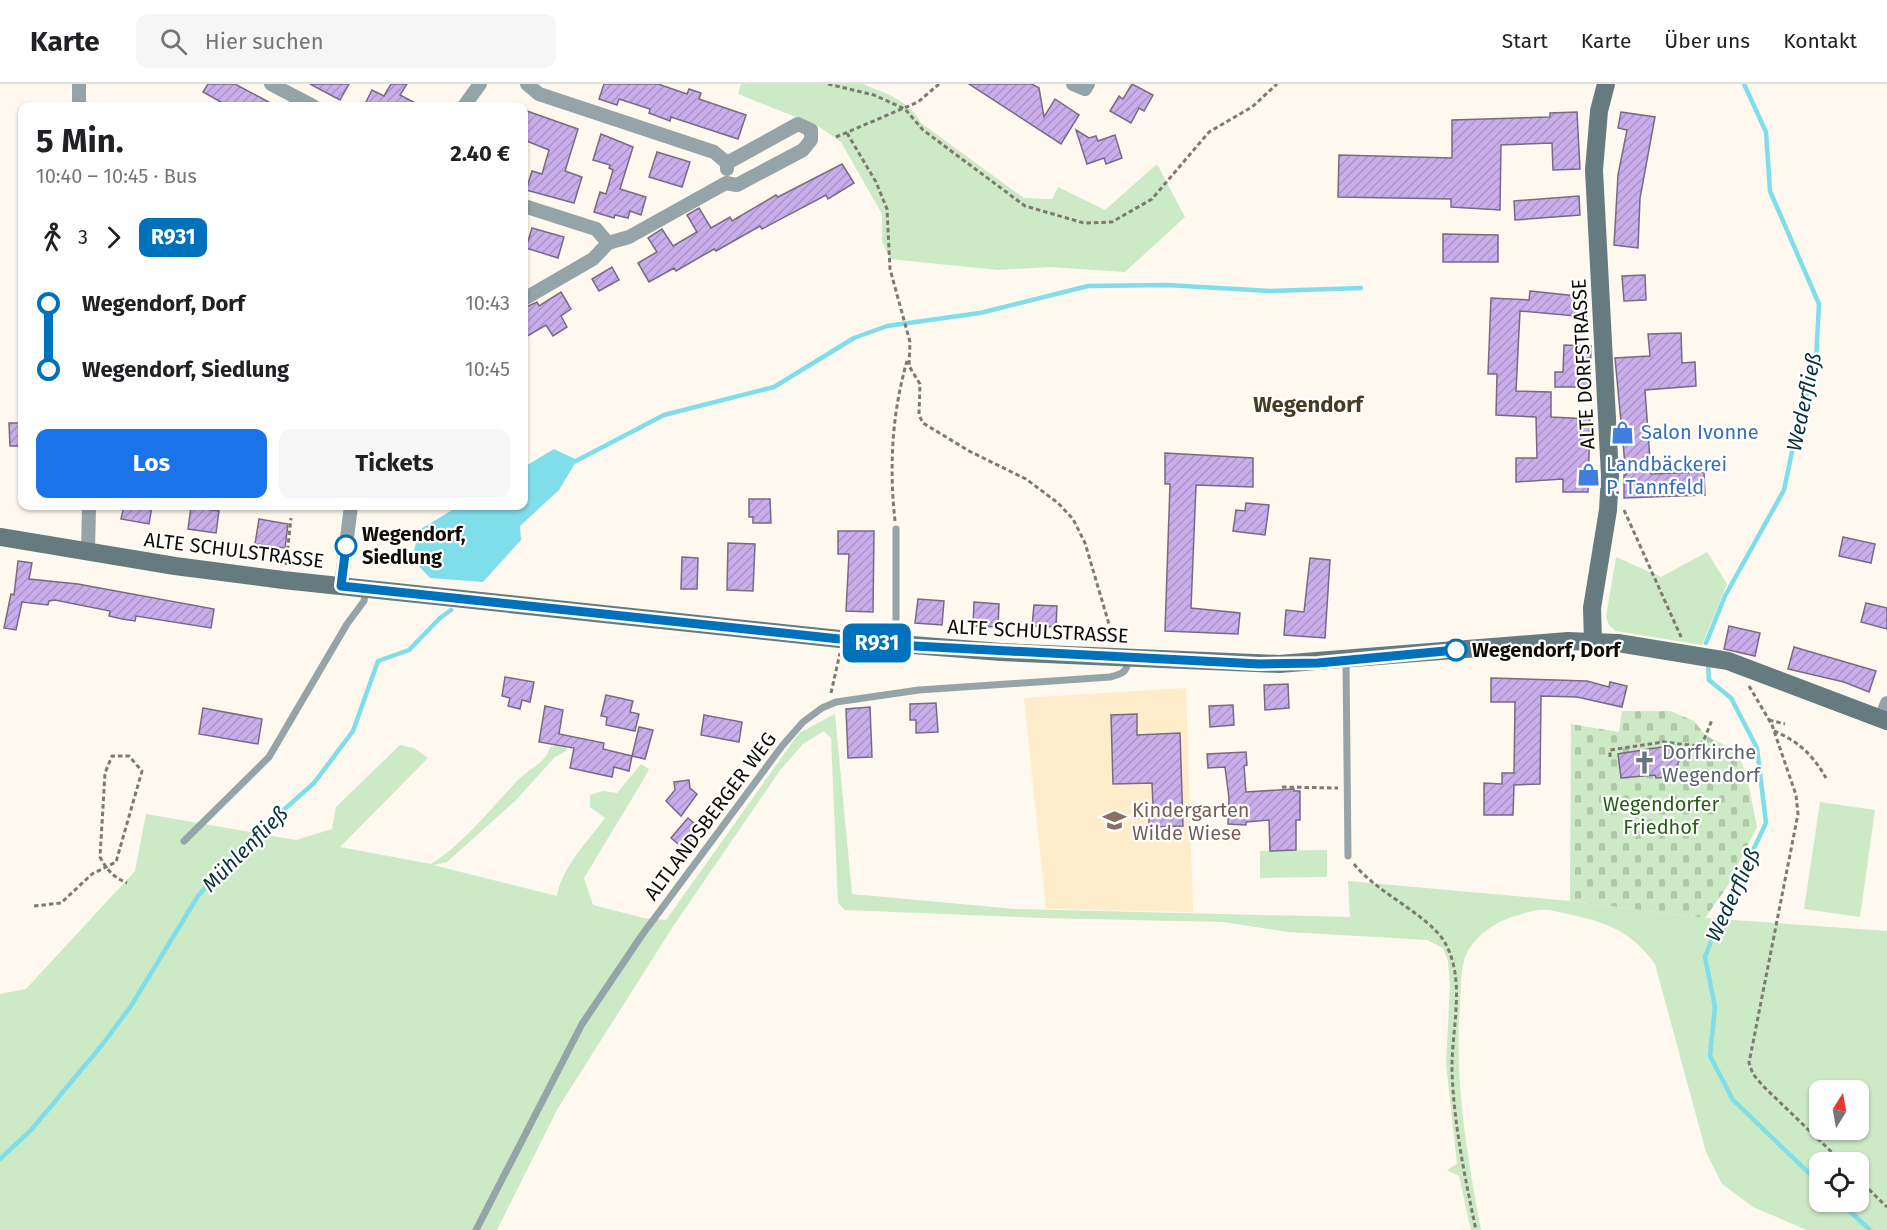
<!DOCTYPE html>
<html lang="de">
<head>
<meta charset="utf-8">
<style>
	body { margin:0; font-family:"Fira Sans",sans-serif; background:#f6f6f6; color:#202124; height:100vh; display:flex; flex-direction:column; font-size:22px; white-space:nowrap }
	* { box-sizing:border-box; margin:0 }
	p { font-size:20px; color:#757577 }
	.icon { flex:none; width:33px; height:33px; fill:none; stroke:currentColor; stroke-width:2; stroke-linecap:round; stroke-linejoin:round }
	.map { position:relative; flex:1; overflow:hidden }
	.details { position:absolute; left:18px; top:18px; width:510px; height:408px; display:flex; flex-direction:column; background:#fff; border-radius:12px; box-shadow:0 2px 4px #0004 }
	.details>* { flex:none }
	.badge { padding:0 12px; border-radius:9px; font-size:21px; line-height:39px }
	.needle { width:39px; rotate:11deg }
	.fabs { position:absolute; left:1809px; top:996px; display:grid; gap:12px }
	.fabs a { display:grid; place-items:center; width:60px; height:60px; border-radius:12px; background:#fff; box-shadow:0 2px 4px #0004; font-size:30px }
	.map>.badge { position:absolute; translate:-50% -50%; box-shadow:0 0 0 3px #fff }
	.legs { display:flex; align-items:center; gap:9px; height:66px; padding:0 18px; font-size:20px }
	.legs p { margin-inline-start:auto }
	.overview { display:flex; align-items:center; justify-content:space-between; height:102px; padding:0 18px }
	h1 { font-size:33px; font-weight:700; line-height:45px }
	.cta { display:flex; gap:12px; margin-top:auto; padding:12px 18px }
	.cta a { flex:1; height:69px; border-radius:12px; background:#1a73e8; color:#fff; font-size:24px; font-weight:700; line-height:69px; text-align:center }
	.cta a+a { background:#f6f6f6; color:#202124 }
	ul { padding:0 18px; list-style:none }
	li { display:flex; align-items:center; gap:21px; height:66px; font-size:22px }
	li i { display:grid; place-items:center; width:9px; height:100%; margin:0 8px; background:currentColor }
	li i::after { content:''; width:15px; height:15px; margin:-8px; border:4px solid; border-radius:50%; background:#fff }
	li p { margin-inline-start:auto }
	li:first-child i { background:linear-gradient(#0000 50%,currentColor 0) }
	li:last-child i { background:linear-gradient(currentColor 50%,#0000 0) }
	header { display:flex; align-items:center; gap:36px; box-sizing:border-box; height:84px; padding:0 30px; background:#fff; border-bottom:2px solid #e0e0e0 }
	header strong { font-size:28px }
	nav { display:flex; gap:33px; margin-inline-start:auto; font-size:21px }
	.search { width:420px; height:54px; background:#f6f6f6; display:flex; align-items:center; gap:15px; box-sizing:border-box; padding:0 21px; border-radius:12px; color:#757577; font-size:22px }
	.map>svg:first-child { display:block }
</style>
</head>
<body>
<header>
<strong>Karte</strong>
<div class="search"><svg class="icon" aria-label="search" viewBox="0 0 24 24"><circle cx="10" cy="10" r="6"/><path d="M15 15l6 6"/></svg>Hier suchen</div>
<nav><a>Start</a><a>Karte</a><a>Über uns</a><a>Kontakt</a></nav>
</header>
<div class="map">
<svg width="1887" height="1146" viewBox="0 0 1887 1146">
	<defs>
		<pattern id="cemetery-stones" width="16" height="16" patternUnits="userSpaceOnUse" patternTransform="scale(1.5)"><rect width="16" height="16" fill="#cceac5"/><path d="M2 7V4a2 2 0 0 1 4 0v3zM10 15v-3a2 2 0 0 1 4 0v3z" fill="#aec8a8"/></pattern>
		<pattern id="building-hatch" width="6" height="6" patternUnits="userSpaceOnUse" patternTransform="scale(1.5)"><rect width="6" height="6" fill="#caadeb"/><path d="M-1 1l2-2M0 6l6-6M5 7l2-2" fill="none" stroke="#ac94c8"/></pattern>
	</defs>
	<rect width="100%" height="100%" fill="#fef8ee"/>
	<polygon fill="#ffecca" points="1186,604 1193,828 1046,825 1024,614"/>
	<g fill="#cceac5" fill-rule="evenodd">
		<path d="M741,0H862C884,8 910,17 921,39L1024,114L1052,115L1058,103L1105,126L1157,80L1185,133L1125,188L1050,183L998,186L890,175L882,157V130L841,58L818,42L738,10Z"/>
		<polygon points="1707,468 1727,500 1702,561 1616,547 1609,541 1606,533 1616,473 1661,493"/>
		<path d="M835,630L852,810L1015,825L1350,833L1348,797L1570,817L1705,834L1887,847V1146H1807L1753,1123L1722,1100L1706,1068L1655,880C1627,841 1599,837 1554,827C1541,824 1531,827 1519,831C1500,835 1474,851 1466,871C1460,886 1461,904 1460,920C1454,997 1467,1071 1481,1146H1471L1459,1092L1447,1086L1457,1080L1446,979L1450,901L1448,877L1443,864L1427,856L1288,848L1223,838L1043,834L845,826L838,819L831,654L824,647L803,660L781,685L674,841L558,1024L497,1146H0V910L26,905L135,787L146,730L296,756L332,745L336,723L400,661L414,664L428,674L340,763L431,780C466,758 490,725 519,695C530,684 546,679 550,663L556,661L558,651L570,653L566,667L555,673L516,716L447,778L433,781L557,812C561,784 589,756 605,734L590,723V711L603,707L617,709L641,680L649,685L645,693L584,794L593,821L644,834L666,836L799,649ZM1820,1006H1858V1046H1820ZM1820,1078H1858V1118H1820Z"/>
		<polygon points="1820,718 1875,726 1860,833 1804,825"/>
		<polygon points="1327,766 1327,793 1260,794 1260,767"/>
	</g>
	<polygon fill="url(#cemetery-stones)" points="1622,627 1670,627 1694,637 1706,652 1735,666 1746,688 1757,743 1727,803 1705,834 1570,817 1571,640 1619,648"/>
	<polygon fill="#80ddea" points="554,365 577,376 559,406 520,442 521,456 483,498 430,494 412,475 419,446 459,422 524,422 524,383"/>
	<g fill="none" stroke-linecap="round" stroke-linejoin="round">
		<g stroke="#80ddea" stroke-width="4.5">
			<polyline points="574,378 664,331 774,303 854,254 887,242 980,229 1088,202 1167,201 1270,207 1361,204"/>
			<polyline points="1706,559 1725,512 1784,406 1795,353 1816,276 1819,220 1770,107 1766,48 1744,0"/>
			<polyline points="1708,582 1709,596 1731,614 1757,664 1766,739 1716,844 1705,873 1715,923 1710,972 1733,1016 1811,1091"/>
			<polyline points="0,1075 32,1045 102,961 131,922 198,812 235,769 314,699 353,647 378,577 409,566 440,534 451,526"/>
			<polyline points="1842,1120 1870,1146"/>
		</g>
	</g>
	<g fill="url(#building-hatch)" stroke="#766b83" stroke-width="1.5">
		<polygon points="208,0 235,0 276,22 228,22 203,8"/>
		<polygon points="310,0 349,0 340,16"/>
		<polygon points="391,0 407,0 400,11 421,22 364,22 372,6 384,12"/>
		<polygon points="604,0 658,0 687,10 689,5 701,9 699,15 746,31 738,55 671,33 670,37 649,29 650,25 619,15 617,21 599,15"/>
		<polygon points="969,0 1032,0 1039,4 1044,33 1055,15 1079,31 1061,60"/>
		<polygon points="1132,0 1153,11 1144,27 1139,24 1131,39 1110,27 1119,12 1123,15"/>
		<polygon points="527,27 578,45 565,87 582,93 574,119 526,106 532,87 542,90 549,66 524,56 524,39"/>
		<polygon points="1577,28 1580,85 1553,86 1552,59 1501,61 1500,126 1451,123 1451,115 1338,113 1339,71 1452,74 1452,36 1550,33 1550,29"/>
		<polygon points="1621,28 1655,33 1640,114 1638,164 1614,161 1618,91 1627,46 1618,44"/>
		<polygon points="1076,46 1089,54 1096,52 1098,57 1115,51 1122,74 1106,80 1104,74 1087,80"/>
		<polygon points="601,50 633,63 620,105 646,113 641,131 630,127 628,134 615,131 614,134 594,128 600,108 606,110 613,86 609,84 610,81 593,76"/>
		<polygon points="657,68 690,78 682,103 649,93"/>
		<polygon points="842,80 854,99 828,115 826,111 762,145 760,142 716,167 714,165 676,187 674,184 649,198 638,179 657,168 648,154 662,145 673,162 697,148 687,131 699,124 711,144 730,133 732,137 776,111 778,113"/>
		<polygon points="1579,112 1580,131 1515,136 1514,117"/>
		<polygon points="532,144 564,153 558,174 526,164"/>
		<polygon points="1443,150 1498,151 1498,178 1443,178"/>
		<polygon points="612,183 619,196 599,207 592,195"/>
		<polygon points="1645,191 1646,216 1624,217 1622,192"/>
		<polygon points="1530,207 1587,213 1586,233 1520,227 1516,307 1551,308 1551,333 1590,335 1588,408 1563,408 1563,395 1516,398 1516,374 1537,374 1536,333 1496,331 1497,290 1488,290 1491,214 1529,216"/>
		<polygon points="561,208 571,225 561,232 567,243 553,252 546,241 524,254 524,224 537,218 539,222"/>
		<polygon points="1681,249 1682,279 1695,278 1696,302 1645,306 1651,390 1704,388 1705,411 1624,414 1624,391 1626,391 1615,274 1650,272 1648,250"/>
		<polygon points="1564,261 1591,262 1590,303 1555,303 1555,288 1563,288"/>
		<polygon points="9,339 22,339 22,362 10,362"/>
		<polygon points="1165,369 1253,374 1253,403 1196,401 1191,524 1240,529 1238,550 1165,547 1170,400 1165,400"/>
		<polygon points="749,415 770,415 771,439 753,439 753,433 749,433"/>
		<polygon points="1246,419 1269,421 1265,451 1233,447 1236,426 1245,427"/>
		<polygon points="124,422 152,422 149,440 121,435"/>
		<polygon points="191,423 219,427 216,449 188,445"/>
		<polygon points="259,435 288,440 285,464 255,460"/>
		<polygon points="838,447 874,447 873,528 846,527 849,470 838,470"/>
		<polygon points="1843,453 1875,460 1871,479 1839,472"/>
		<polygon points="728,459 755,460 753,507 727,506"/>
		<polygon points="682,473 698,474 697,505 681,505"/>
		<polygon points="1310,474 1330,476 1325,554 1284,551 1286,526 1304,528"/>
		<polygon points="18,477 32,479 29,495 78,500 214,525 211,544 136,532 135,537 122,535 109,532 110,527 55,516 49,517 48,521 22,518 16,546 4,544 11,510 14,511"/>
		<polygon points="918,515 944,517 942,541 915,539"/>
		<polygon points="974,518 999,520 998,543 973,542"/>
		<polygon points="1866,519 1887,524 1887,545 1861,538"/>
		<polygon points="1034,521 1057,522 1056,543 1032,542"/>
		<polygon points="1729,542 1760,549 1755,572 1724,565"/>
		<polygon points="1794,563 1876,587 1869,608 1844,598 1788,585"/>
		<polygon points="505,593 534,598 530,618 522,616 520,625 508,622 510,614 502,612"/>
		<polygon points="1491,594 1587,597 1609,603 1610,598 1627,602 1622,623 1577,613 1541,612 1540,700 1514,701 1513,731 1484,731 1484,699 1502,700 1502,689 1514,689 1515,618 1491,618"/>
		<polygon points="1288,600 1289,624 1265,626 1264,601"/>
		<polygon points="606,611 633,617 630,628 639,630 635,647 606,641 607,633 601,632"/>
		<polygon points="936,619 938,648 916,649 916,636 910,636 910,620"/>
		<polygon points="1233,621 1234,641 1210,643 1209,622"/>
		<polygon points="545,622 563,626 559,650 604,659 603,665 632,672 639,643 653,646 645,675 632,672 629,687 614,683 612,693 570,684 574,664 539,658"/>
		<polygon points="870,623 872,673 848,674 846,625"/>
		<polygon points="203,624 262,635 258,660 199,650"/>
		<polygon points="1137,630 1137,651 1180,649 1183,742 1149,743 1149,722 1153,722 1152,699 1113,700 1111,631"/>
		<polygon points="704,631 742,638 739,658 701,651"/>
		<polygon points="1668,662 1669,666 1676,670 1679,676 1677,683 1671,688 1672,693 1656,694 1655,691 1621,694 1618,670"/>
		<polygon points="1246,668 1247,681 1244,682 1246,708 1294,705 1294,707 1300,707 1300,736 1296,736 1296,766 1270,767 1269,736 1246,738 1246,741 1228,740 1229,714 1225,683 1208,684 1207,670"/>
		<polygon points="689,696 690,704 697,710 681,732 666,717 675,706 674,698"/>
		<polygon points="688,734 700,744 684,765 671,754"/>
	</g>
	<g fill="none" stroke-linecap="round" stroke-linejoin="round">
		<g stroke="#7f7a71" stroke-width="3" stroke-dasharray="4.5 3" stroke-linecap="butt">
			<polyline points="828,0 874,11 905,25 923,46 1025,122 1084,139 1112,138 1152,115 1209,48 1252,23 1277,0"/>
			<polyline points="847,49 876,98 887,125 890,185 910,258 909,282 920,300 919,331 923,339 969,367 1026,395 1058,419 1073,435 1085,459 1114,557"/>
			<polyline points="836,53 918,18 939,0"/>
			<polyline points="1588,391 1595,393"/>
			<polyline points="1624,426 1682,555"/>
			<path d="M895,437C889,383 892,329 907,277"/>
			<polyline points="286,481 291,434"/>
			<polyline points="1749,602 1772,641 1796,711 1798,730 1749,979 1753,990 1763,1002 1842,1078"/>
			<polyline points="831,609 840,569"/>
			<polyline points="1769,636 1785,640"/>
			<path d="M1774,647C1798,657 1813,671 1826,694"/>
			<polyline points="1610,673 1610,666 1663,658 1698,662 1703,658 1712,636"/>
			<polyline points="1282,703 1338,704"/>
			<path d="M1354,780C1377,809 1427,830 1444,857C1467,896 1451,945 1452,988C1454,1041 1465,1094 1476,1146"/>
			<path d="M34,822L61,819L92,790L116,778L142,687L129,672H112L105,689L100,773C107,786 113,793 127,799"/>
			<polyline points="1858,1095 1887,1123"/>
		</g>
		<g stroke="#95a4a8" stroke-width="7">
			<polyline points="896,558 896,445"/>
			<polyline points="1346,577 1348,772"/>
			<polyline points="184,757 269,673 347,540 364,517 366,505"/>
			<path d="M476,1146L582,940L642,851L782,662L803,638L822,624L836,618L919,606L1110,593C1123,590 1127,588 1129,574"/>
		</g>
		<g stroke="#95a4a8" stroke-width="14">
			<polyline points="79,0 79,22"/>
			<polyline points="271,0 313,22"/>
			<polyline points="527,0 539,10 714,68 727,79 727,85"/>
			<polyline points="1073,0 1085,5 1088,0"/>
			<polyline points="464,22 480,0"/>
			<polyline points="524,122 596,145 608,159"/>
			<polyline points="524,215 593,175 608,159 629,153 726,99 737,101 803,66 811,56 811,46 798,40 727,79"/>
			<polyline points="88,468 89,422"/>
			<polyline points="341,502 351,422"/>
			<polyline points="1881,635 1887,619"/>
		</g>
		<g stroke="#657b80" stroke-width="18">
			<polyline points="0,453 175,482 283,496 849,556 1001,568 1279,580 1568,557 1618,559 1728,577 1887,637"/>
			<polyline points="1593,557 1592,524 1608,426 1610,392 1594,86 1599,27 1606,0"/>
		</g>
	</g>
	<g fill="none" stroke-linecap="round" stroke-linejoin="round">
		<defs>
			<polyline id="line-1" points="346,462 341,502 896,561 1259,580 1318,579 1456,566"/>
		</defs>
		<use href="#line-1" stroke="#fff" stroke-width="14"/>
		<use href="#line-1" stroke="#0072bc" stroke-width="9"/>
	</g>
	<defs>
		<symbol id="shop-bare" viewBox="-9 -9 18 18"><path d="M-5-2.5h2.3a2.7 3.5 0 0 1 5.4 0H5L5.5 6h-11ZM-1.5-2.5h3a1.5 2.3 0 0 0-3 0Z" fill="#3f7fe0" stroke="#fff" stroke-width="2.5" paint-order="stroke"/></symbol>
		<symbol id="church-bare" viewBox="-9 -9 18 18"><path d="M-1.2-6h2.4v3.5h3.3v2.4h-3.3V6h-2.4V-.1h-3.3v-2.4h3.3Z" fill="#6b7280" stroke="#fff" stroke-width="2.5" paint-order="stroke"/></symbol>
		<symbol id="school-bare" viewBox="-9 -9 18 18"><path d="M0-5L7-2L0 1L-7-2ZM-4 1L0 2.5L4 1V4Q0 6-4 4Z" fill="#8d6e63" stroke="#fff" stroke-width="2.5" paint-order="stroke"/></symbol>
	</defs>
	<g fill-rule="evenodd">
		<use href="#shop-bare" x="1606" y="332" width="33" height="33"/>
		<use href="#shop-bare" x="1572" y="374" width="33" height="33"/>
		<use href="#church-bare" x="1628" y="662" width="33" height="33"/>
		<use href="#school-bare" x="1098" y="720" width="33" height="33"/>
	</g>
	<g fill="#fff" stroke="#0072bc" stroke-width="3">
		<circle cx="346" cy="462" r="10"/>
		<circle cx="1456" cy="566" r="10"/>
	</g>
	<g text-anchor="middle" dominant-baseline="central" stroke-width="4.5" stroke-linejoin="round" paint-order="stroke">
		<g font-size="20" fill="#110c04" stroke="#fff">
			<text transform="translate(1583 280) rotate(-93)">ALTE DORFSTRASSE</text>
			<text transform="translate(234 466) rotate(7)">ALTE SCHULSTRASSE</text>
			<text transform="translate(1038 547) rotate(3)">ALTE SCHULSTRASSE</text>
			<text transform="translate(710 732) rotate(-53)">ALTLANDSBERGER WEG</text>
		</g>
		<g font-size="20" fill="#366cbe" stroke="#fff" text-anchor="start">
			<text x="1641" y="348">Salon Ivonne</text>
			<text x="1606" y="380">Landbäckerei<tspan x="1606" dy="23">P. Tannfeld</tspan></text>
		</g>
		<g font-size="20" font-weight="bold" fill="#110c04" stroke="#fff" text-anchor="start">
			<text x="362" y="450">Wegendorf,<tspan x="362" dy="23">Siedlung</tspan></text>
			<text x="1472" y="566">Wegendorf, Dorf</text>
		</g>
		<g font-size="20" fill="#5b616d" stroke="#fff" text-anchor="start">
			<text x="1662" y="668">Dorfkirche<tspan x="1662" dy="23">Wegendorf</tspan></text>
		</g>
		<g font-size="20" fill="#235d14" stroke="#fff">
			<text x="1661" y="720">Wegendorfer<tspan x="1661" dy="23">Friedhof</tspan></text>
		</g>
		<g font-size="20" fill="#785e54" stroke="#fff" text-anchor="start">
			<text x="1132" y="726">Kindergarten<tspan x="1132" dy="23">Wilde Wiese</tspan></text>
		</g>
		<g font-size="21" font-style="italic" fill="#05343a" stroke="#fff">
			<text transform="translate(1804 318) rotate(-78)">Wederfließ</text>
			<text transform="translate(245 765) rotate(-45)">Mühlenfließ</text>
			<text transform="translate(1733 811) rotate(-65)">Wederfließ</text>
		</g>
		<g font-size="22" font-weight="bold" fill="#473b24" stroke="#fff">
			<text x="1308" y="320">Wegendorf</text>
		</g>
	</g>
</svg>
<div class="fabs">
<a><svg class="needle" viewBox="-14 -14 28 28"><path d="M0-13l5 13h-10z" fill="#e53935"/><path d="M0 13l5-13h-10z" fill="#757577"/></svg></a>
<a><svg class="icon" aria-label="locate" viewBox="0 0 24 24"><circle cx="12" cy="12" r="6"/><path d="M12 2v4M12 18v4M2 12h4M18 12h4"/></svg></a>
</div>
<b class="badge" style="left:877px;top:559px;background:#0072bc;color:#fff">R931</b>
<section class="details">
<div class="overview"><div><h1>5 Min.</h1><p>10:40 – 10:45 · Bus</p></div><b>2.40 €</b></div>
<div class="legs"><svg class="icon" aria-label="walk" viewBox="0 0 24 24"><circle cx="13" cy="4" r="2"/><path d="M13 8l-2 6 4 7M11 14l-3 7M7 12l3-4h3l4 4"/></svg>3<svg class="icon" aria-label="forward" viewBox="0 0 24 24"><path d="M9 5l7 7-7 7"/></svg><b class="badge" style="background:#0072bc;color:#fff">R931</b></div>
<ul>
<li><i style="color:#0072bc"></i><b>Wegendorf, Dorf</b><p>10:43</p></li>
<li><i style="color:#0072bc"></i><b>Wegendorf, Siedlung</b><p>10:45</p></li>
</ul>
<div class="cta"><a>Los</a><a>Tickets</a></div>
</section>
</div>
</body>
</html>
